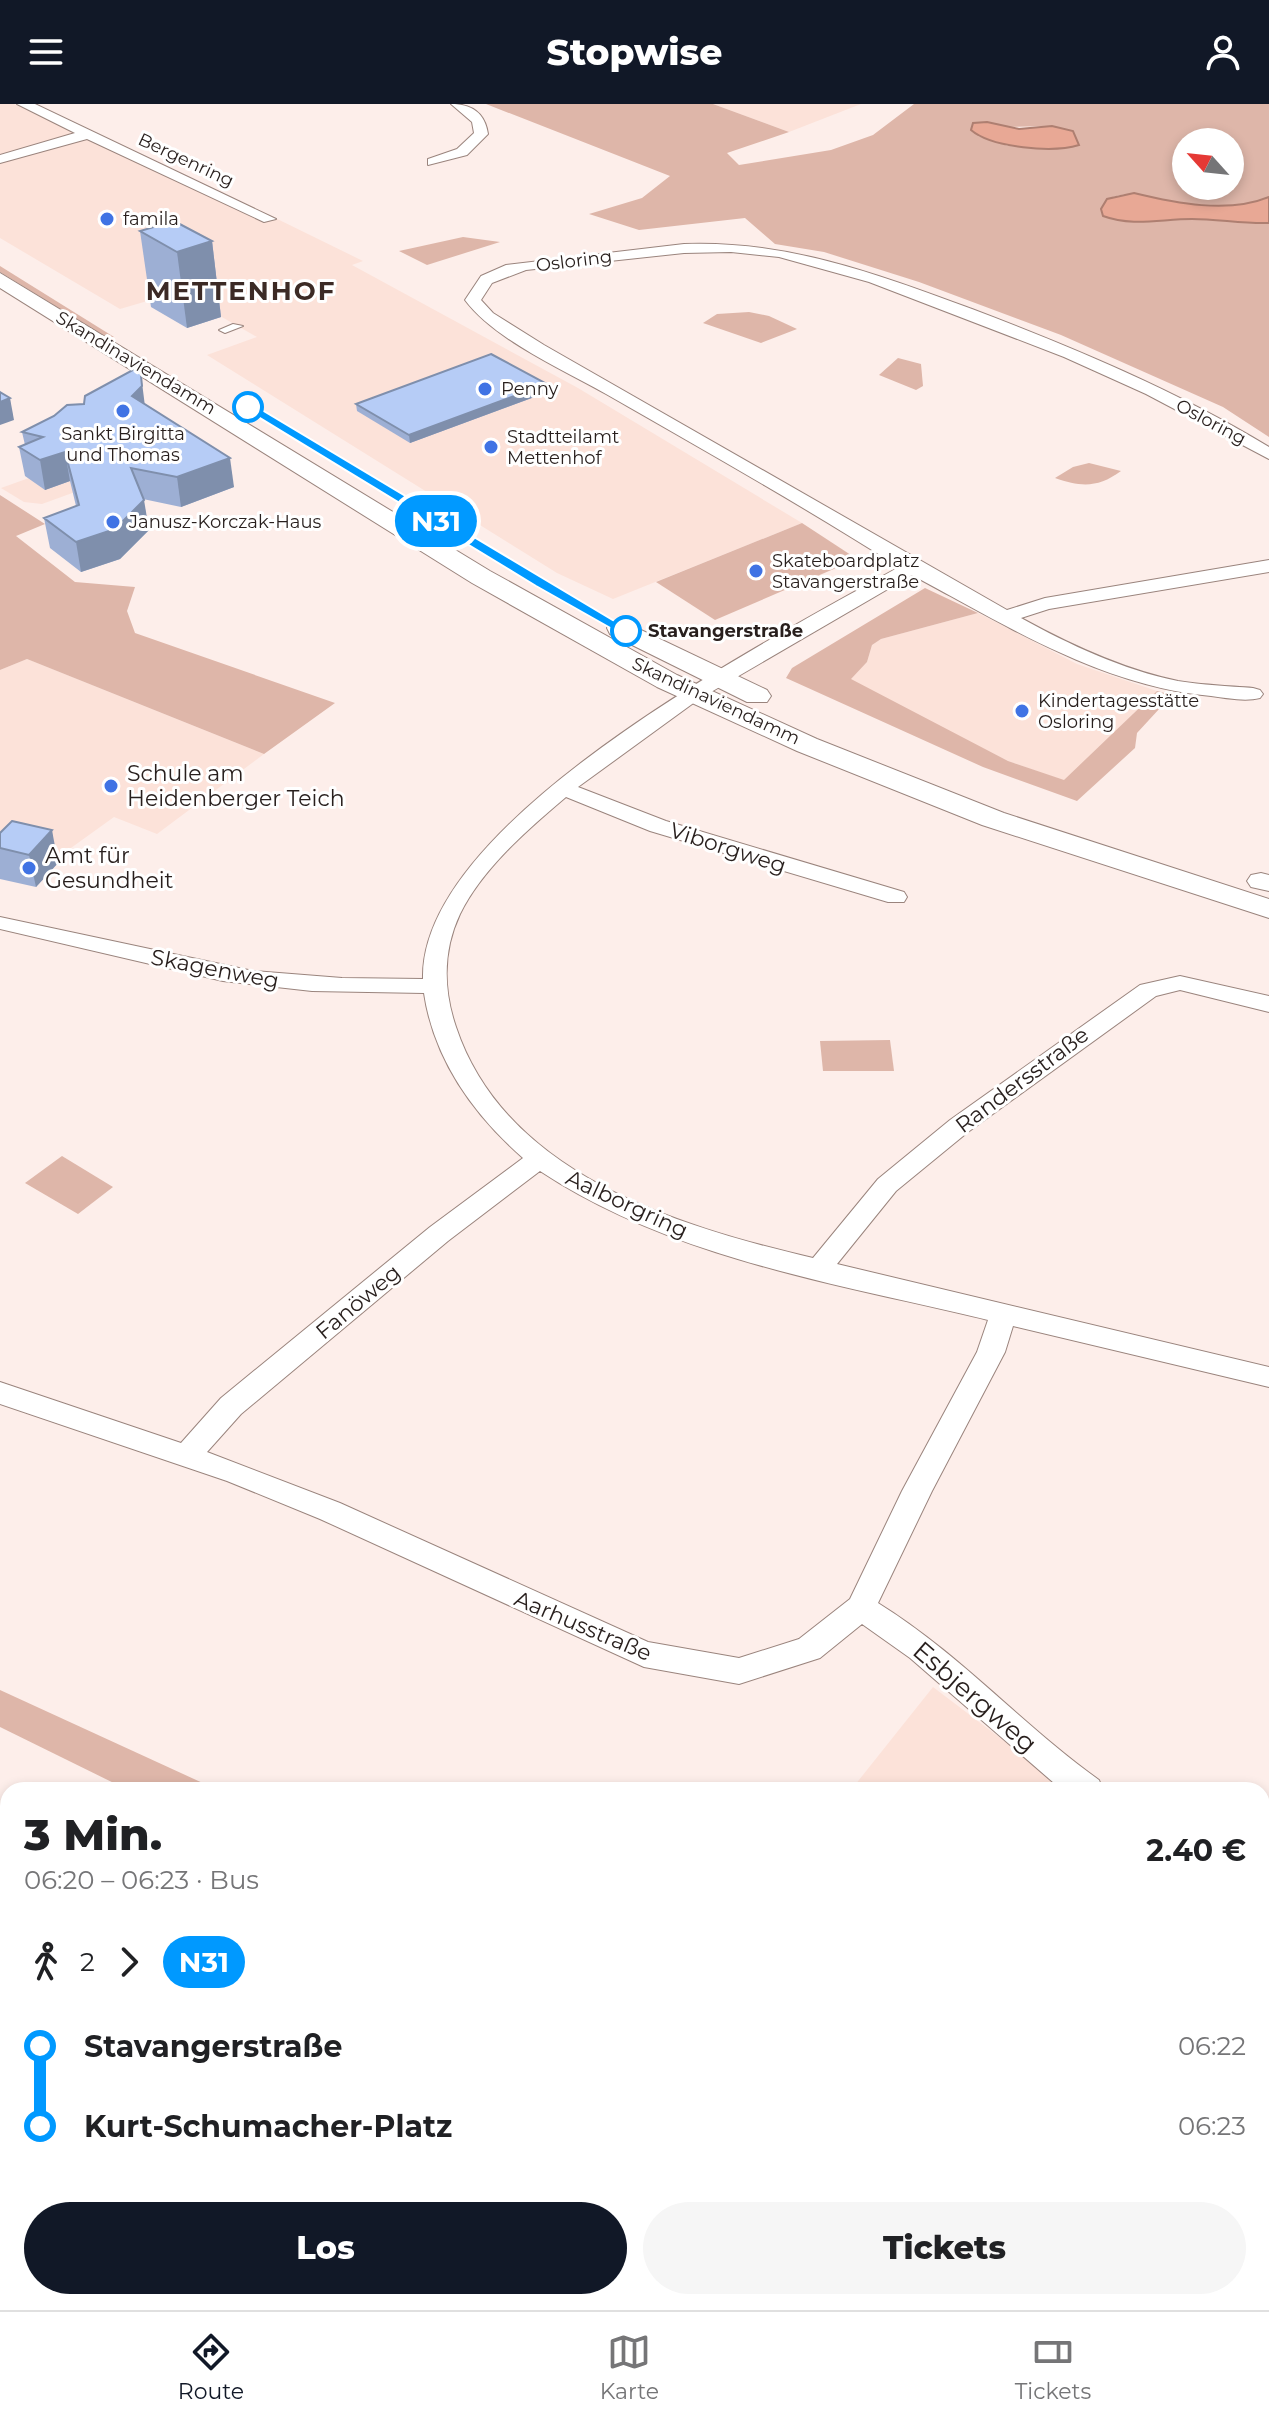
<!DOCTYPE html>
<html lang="de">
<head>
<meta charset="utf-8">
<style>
	body { margin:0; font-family:Montserrat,sans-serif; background:#f6f6f6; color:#202124; height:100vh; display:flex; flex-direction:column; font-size:30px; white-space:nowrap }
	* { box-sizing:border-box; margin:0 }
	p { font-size:26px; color:#757577 }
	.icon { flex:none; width:44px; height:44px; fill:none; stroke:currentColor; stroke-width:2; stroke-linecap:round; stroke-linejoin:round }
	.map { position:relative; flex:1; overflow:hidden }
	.side { position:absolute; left:0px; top:1678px; width:1270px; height:528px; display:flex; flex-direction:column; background:#fff; border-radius:24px 24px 0 0; box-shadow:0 4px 12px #0003 }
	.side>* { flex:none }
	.badge { padding:0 16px; border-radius:26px; font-size:28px; line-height:52px }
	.needle { width:52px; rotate:297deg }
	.buttons { position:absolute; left:1172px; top:24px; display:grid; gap:16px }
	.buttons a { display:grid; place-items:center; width:72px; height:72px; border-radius:50%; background:#fff; box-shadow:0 4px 12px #0003; font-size:40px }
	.map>.badge { position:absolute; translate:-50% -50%; box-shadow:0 0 0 4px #fff }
	.legs { display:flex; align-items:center; gap:12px; height:88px; padding:0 24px; font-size:26px }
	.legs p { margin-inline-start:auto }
	.overview { display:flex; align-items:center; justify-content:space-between; height:136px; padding:0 24px }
	h1 { font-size:44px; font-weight:800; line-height:60px }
	.button { display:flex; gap:16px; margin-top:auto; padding:16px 24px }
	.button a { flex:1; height:92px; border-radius:48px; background:#111827; color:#fff; font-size:32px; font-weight:800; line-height:92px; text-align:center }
	.button a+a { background:#f6f6f6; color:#202124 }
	ul { padding:0 24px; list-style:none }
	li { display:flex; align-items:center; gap:28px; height:80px; font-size:30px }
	li i { display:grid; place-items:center; width:12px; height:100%; margin:0 10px; background:currentColor }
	li i::after { content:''; width:20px; height:20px; margin:-10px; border:6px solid; border-radius:50%; background:#fff }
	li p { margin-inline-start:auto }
	li:first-child i { background:linear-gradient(#0000 50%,currentColor 0) }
	li:last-child i { background:linear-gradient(currentColor 50%,#0000 0) }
	header { display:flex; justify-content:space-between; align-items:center; height:104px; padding:0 24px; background:#111827; color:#fff; font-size:36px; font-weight:800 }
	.dock { display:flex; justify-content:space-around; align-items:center; height:112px; border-top:2px solid #e0e0e0; background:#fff; font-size:22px; color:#757577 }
	.dock a { display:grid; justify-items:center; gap:4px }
	.dock .selected { color:#111827 }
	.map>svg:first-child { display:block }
</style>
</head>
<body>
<header><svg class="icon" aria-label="menu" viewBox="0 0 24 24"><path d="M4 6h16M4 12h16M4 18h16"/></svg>Stopwise<svg class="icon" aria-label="person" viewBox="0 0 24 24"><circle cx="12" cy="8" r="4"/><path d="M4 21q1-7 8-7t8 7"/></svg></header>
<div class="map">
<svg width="1269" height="2206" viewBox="0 0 1269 2206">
	<rect width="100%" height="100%" fill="#fdeeea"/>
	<g fill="#fce2d9">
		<polygon points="0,0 14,0 248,111 261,107 363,157 352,161 578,284 802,419 613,495 557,469 207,251 257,233 178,188 120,205 0,134"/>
		<polygon points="713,0 861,0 789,28"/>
		<polygon points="68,360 97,380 42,400 24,398 1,384"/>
		<polygon points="978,509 1077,560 1157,587 1064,677 1008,657 853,580 850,575 867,558 872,541 881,535"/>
		<polygon points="27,555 264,650 157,730 114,713 57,754 0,768 0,566"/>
		<polygon points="933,1583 1069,1686 851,1686"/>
	</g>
	<g fill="#deb6a9" fill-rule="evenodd">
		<path d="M486,0H713L789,28L727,49L739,61L831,46L873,31L914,0H1269V93C1241,105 1198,103 1169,98C1146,93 1130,85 1108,95L1101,105L1103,112C1133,123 1161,115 1192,115C1218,115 1243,120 1269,119V333L1223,303L1061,231L919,178L824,148L775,140L745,114L639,126L589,110L642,94L670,72ZM1052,22L1066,45L1008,42L978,32L1005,23ZM1186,38H1230V82H1186Z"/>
		<polygon points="463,133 500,138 427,161 399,147"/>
		<polygon points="0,162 114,233 107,234 0,168"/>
		<polygon points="749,208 769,212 797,225 761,239 703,219 717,210"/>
		<polygon points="898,254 921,260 923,282 916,286 879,271"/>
		<path d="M1089,359L1121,367C1098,384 1081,383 1055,374L1073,363Z"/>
		<polygon points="0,391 45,420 16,432 75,478 135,483 127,507 135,529 335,599 264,650 27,555 0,566"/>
		<polygon points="802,419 857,455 715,516 656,478"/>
		<polygon points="925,484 978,509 881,535 872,541 867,558 851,575 1008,657 1064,676 1157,587 1172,591 1137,629 1135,644 1077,697 983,663 786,574 792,564"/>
		<polygon points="890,936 894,967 823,967 820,937"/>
		<polygon points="62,1052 113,1083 78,1110 25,1079"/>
		<polygon points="0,1586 218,1686 128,1686 0,1623"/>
		<polygon points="1262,2132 1269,2136 1269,2206 1251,2206 1236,2198 1262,2198"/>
	</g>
	<g fill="#e8a895" stroke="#ae7f71" stroke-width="2">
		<path d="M987,18L1019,25L1052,22L1073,27L1079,41C1053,49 992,44 971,26L973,19Z"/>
		<path d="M1134,89C1175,99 1228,110 1269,93V119C1243,120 1218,115 1192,115C1161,115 1133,123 1103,112L1101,105L1107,95Z"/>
	</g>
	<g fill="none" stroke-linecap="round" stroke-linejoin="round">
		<defs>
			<polygon id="pedestrian" points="233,220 243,222 225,229 219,226"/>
			<g id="minor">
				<polygon points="17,0 35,0 276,115 264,118 87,35 0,59 0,51 75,29"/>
				<path d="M451,0C472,0 485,9 488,30L467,51L428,61V55L457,45L474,29L472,18Z"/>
				<path d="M684,140C787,136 877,170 972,205C1074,244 1175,286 1269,343V355L1146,290L1064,253L869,178L779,153L731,148L684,149L526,166L492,179L481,196L493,209L544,241L1007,506L1045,494L1269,456V468L1049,505L1021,514C1070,541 1123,566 1178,577C1202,581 1228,582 1253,584L1260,586L1263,590L1260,594C1245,598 1227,594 1211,592C1102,582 1007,522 912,471L699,595L578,683L666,717L904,788L907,793L904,798H888L650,727L566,693C528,725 482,765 460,810C443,846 443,885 456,923C505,1070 676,1122 813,1154L878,1075L950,1016L1140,881L1180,872L1269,892V908L1180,886L1156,892L968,1028L896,1087L837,1160L1269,1263V1283L1013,1222L1005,1248L932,1387L878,1499C959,1549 1022,1621 1099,1676L1103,1686H1062L910,1554L862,1520L820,1554L739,1580L644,1563L320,1415L227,1377L0,1300V1278L181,1339L221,1294L430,1123L523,1054C474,1011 434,956 424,889L312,887L223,877L0,825V813L253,867L342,874L423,875C419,715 775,533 899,463C803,402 704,346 606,290C562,265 495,236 465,196L481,172L506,161ZM540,1067C673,1155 836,1179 988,1216L977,1248L902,1387L850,1495L799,1535L739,1554L648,1538L340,1399L207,1348L241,1310L448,1137Z"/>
				<polygon points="1262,1771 1269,1773 1269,1804 1262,1802"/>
			</g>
			<polygon id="tertiary" points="1261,769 1269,771 1269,787 1251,783 1247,777 1251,771"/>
			<g id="secondary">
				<polygon points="0,169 490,467 677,571 817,635 1004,709 1269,795 1269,814 982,721 797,647 657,583 472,479 0,184"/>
				<polygon points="620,516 767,586 771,592 767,598 747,598 610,530 607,524 610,518"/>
			</g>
		</defs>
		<use href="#pedestrian" stroke="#9a847d" stroke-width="2"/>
		<use href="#minor" stroke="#9a847d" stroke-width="2"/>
		<use href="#tertiary" stroke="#9a847d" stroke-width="2"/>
		<use href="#secondary" stroke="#9a847d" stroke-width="2"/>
		<use href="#pedestrian" fill="#fff" fill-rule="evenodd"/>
		<use href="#minor" fill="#fff" fill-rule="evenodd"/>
		<use href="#tertiary" fill="#fff" fill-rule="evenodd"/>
		<use href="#secondary" fill="#fff" fill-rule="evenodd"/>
	</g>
	<g fill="#9dafd4">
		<polygon points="140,127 212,137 221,213 187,224 151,203"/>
		<polygon points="548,288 410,339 357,307 356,300"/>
		<polygon points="145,300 234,383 181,403 143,395 149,426 120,455 81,468 50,444 44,414 76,402 70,377 45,386 25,372 19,343 25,341 22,328"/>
		<polygon points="0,729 58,759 36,783 0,775"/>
	</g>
	<g fill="#7f8fac">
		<polygon points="212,137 221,213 187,224 177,148"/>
		<polygon points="140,262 146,311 132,292"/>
		<polygon points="547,280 548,288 410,339 409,331"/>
		<polygon points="10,294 14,316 0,321 0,298"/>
		<polygon points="65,348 70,377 45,386 40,356"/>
		<polygon points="230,354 234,383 181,403 177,373"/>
		<polygon points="144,396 149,426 120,455 81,468 76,438"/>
		<polygon points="52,726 58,759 36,783 29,751"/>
	</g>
	<g fill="#b6ccf6" stroke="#7f8fac" stroke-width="2">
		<polygon points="174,117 212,137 177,148 140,127"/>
		<polygon points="491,250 547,280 409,331 356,300"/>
		<polygon points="140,262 142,282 132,292 230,354 177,373 131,364 144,396 115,425 76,438 44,414 79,401 65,348 40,356 19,343 43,333 22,328 54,312 67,301 84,300 85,292"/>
		<polygon points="0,288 10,294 0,298"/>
		<polygon points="12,717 52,726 29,751 0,744 0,729"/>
	</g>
	<polygon fill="#09f" stroke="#fff" stroke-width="2" points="245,300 252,300 631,527 621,530 536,482 245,305"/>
	<g fill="#4073e4" stroke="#fff" stroke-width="3">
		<circle cx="107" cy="115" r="8"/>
		<circle cx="485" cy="285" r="8"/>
		<circle cx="123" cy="307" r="8"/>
		<circle cx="491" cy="343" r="8"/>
		<circle cx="113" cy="418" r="8"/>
		<circle cx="756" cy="467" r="8"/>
		<circle cx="1022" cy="607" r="8"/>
		<circle cx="111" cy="682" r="8"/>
		<circle cx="29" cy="764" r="8"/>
	</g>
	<g fill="#fff" stroke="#09f" stroke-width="4">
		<circle cx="248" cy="303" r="14"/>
		<circle cx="626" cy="527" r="14"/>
	</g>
	<g text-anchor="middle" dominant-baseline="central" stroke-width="6" stroke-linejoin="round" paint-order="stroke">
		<g font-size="18" fill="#281f1d" stroke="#fff">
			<text transform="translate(186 56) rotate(25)">Bergenring</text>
			<text transform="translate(574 157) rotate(-7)">Osloring</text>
			<text transform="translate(136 259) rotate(31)">Skandinaviendamm</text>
			<text transform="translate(1211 318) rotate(28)">Osloring</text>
			<text transform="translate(716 597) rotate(25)">Skandinaviendamm</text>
		</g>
		<g font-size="18" fill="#281f1d" stroke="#fff" text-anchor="start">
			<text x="123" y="115">famila</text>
			<text x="501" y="285">Penny</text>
			<text x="123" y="330" text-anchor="middle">Sankt Birgitta<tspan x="123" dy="21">und Thomas</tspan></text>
			<text x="507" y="333">Stadtteilamt<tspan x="507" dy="21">Mettenhof</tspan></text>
			<text x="129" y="418">Janusz-Korczak-Haus</text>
			<text x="772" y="457">Skateboardplatz<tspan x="772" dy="21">Stavangerstraße</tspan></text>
			<text x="1038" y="597">Kindertagesstätte<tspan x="1038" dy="21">Osloring</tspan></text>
		</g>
		<g font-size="18" font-weight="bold" fill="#281f1d" stroke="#fff" text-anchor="start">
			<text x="648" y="527">Stavangerstraße</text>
		</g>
		<g font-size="22" fill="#281f1d" stroke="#fff" text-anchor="start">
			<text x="127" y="669">Schule am<tspan x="127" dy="25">Heidenberger Teich</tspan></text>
			<text x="45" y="751">Amt für<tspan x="45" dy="25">Gesundheit</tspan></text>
		</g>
		<g font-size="22" fill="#281f1d" stroke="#fff">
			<text transform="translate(728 744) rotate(18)">Viborgweg</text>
			<text transform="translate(215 865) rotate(11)">Skagenweg</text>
			<text transform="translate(1022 976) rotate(-37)">Randersstraße</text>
			<text transform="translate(627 1100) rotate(25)">Aalborgring</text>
			<text transform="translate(358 1198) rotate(-40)">Fanöweg</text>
			<text transform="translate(583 1522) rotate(23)">Aarhusstraße</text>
		</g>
		<g font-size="26" font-weight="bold" letter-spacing="2" fill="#3c2a25" stroke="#fff">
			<text x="241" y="187">METTENHOF</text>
		</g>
		<g font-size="26" fill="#281f1d" stroke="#fff">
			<text transform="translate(975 1593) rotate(41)">Esbjergweg</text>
		</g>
	</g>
</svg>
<div class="buttons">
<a><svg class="needle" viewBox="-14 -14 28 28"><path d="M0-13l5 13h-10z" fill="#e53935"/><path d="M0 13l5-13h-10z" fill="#757577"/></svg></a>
</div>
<b class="badge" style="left:436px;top:417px;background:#09f;color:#fff">N31</b>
<section class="side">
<div class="overview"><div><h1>3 Min.</h1><p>06:20 – 06:23 · Bus</p></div><b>2.40 €</b></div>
<div class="legs"><svg class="icon" aria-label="walk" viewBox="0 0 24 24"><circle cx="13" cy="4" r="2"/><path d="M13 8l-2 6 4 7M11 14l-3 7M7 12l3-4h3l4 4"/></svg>2<svg class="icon" aria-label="forward" viewBox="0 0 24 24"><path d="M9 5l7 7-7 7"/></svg><b class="badge" style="background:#09f;color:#fff">N31</b></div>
<ul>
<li><i style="color:#09f"></i><b>Stavangerstraße</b><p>06:22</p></li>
<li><i style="color:#09f"></i><b>Kurt-Schumacher-Platz</b><p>06:23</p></li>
</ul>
<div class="button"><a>Los</a><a>Tickets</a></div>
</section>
</div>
<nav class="dock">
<a class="selected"><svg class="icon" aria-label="directions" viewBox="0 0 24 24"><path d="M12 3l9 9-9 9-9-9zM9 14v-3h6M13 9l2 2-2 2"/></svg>Route</a>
<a><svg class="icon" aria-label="map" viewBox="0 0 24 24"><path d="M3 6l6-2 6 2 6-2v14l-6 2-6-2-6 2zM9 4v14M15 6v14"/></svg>Karte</a>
<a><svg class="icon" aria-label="tickets" viewBox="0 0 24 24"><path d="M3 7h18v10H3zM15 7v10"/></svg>Tickets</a>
</nav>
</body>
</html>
